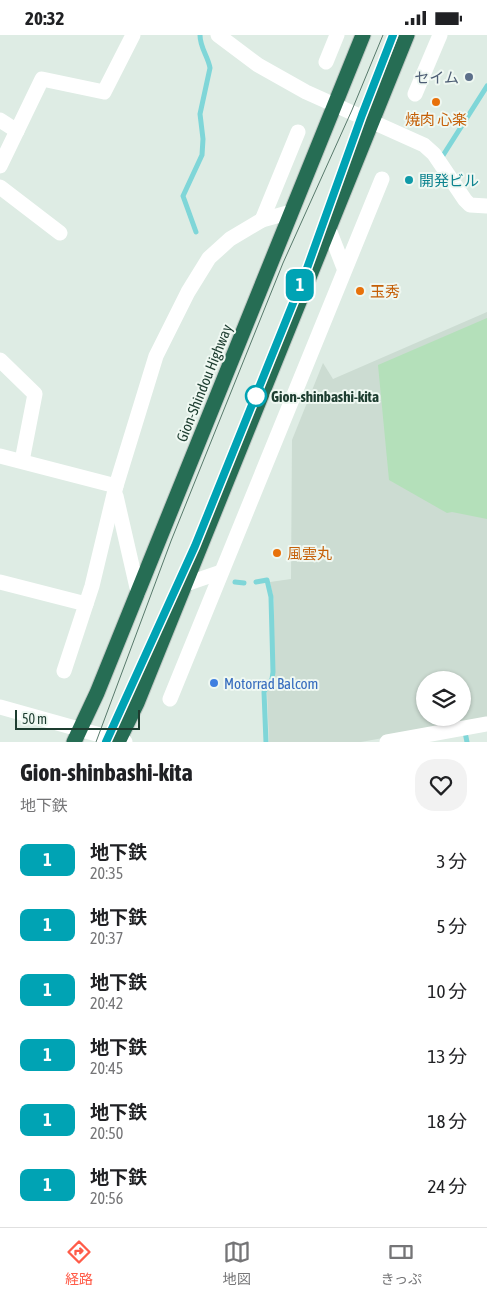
<!DOCTYPE html>
<html lang="ja">
<head>
<meta charset="utf-8">
<style>
	body { margin:0; font-family:"Asap Condensed","Noto Sans JP",sans-serif; background:#f2f2f2; color:#202124; height:100vh; display:flex; flex-direction:column; font-size:19px; white-space:nowrap }
	* { box-sizing:border-box; margin:0 }
	p { font-size:16px; color:#757577 }
	.icon { flex:none; width:28px; height:28px; fill:none; stroke:currentColor; stroke-width:2; stroke-linecap:round; stroke-linejoin:round }
	.map { position:relative; height:707px; overflow:hidden }
	.details { display:flex; flex-direction:column; background:#fff; flex:1 }
	.details>* { flex:none }
	.badge { padding:0 10px; border-radius:8px; font-size:18px; line-height:32px }
	.buttons { position:absolute; left:416px; top:636px; display:grid; gap:10px }
	.buttons a { display:grid; place-items:center; width:55px; height:55px; border-radius:50%; background:#fff; box-shadow:0 1px 4px #0004; font-size:25px }
	.scale { position:absolute; left:15px; bottom:12px; width:125px; box-sizing:border-box; padding-left:5px; border:2px solid #1d3d30; border-top:0; font-size:14px; line-height:18px; white-space:nowrap; color:#1d3d30; -webkit-text-stroke:4px #eff8f2; paint-order:stroke }
	.map>.badge { position:absolute; translate:-50% -50%; box-shadow:0 0 0 2px #fff }
	.round { display:grid; place-items:center; flex:none; width:52px; height:52px; border-radius:20px; background:#f2f2f2 }
	.head { display:flex; align-items:center; justify-content:space-between; height:85px; padding:0 20px }
	h1 { font-size:24px; font-weight:700; line-height:38px }
	ul { padding:0; list-style:none }
	li { display:flex; align-items:center; gap:15px; height:65px; padding:0 20px }
	li div { flex:1 }
	li b { display:block; font-size:19px }
	li em { font-style:normal }
	li .badge { min-width:55px; font-weight:700; text-align:center }
	.status { display:flex; justify-content:space-between; align-items:center; height:35px; padding:0 25px; background:#fff; direction:ltr }
	.status svg { height:14px; fill:currentColor }
	.dock { display:flex; justify-content:space-around; align-items:center; height:70px; border-top:1px solid #e0e0e0; background:#fff; font-size:14px; color:#757577 }
	.dock a { display:grid; justify-items:center; gap:2px }
	.dock .selected { color:#ff5c49 }
	.map>svg:first-child { display:block }
</style>
</head>
<body>
<div class="status"><b>20:32</b><svg viewBox="0 0 49 12"><path d="M0 12V9h3v3zM5 12V6h3v6zM10 12V3h3v9zM15 12V0h3v12zM26 1h20v11H26zM47 4h2v5h-2z"/></svg></div>
<div class="map">
<svg width="487" height="707" viewBox="0 0 487 707">
	<rect width="100%" height="100%" fill="#deece4"/>
	<path fill="#ccdcd2" fill-rule="evenodd" d="M487,277V684L361,707H269L267,657L274,644V565L270,547L291,544L292,405L323,328L333,344ZM425,645H462V682H425Z"/>
	<polygon fill="#b4e0ba" points="487,283 487,484 452,477 447,478 389,445 378,330"/>
	<g fill="none" stroke-linecap="round" stroke-linejoin="round">
		<g stroke="#7fd6d8" stroke-width="5">
			<polyline points="442,122 487,51"/>
			<path d="M196,197L183,161L202,120L203,104L200,79L210,33C208,21 200,13 200,0"/>
			<polyline points="235,547 244,548"/>
			<polyline points="256,547 267,545 271,562 273,637 272,644 264,657 266,707"/>
			<polyline points="465,697 467,707"/>
		</g>
		<defs>
			<g id="highway">
				<polyline points="74,707 97,658 363,0"/>
				<polyline points="118,707 137,668 407,0"/>
			</g>
		</defs>
		<use href="#highway" stroke="#c0c9c5" stroke-width="17"/>
		<g stroke="#fff" stroke-width="15">
			<polyline points="218,0 258,30 306,57 424,110 434,119 465,165 470,170 487,171"/>
			<polyline points="326,27 337,0"/>
			<polyline points="415,59 440,0"/>
			<polyline points="0,85 17,96"/>
			<polyline points="0,131 42,44 104,57 133,0"/>
			<polyline points="0,152 60,198"/>
			<polyline points="262,185 298,97"/>
			<polyline points="328,192 344,233"/>
			<polyline points="0,325 35,359 22,426"/>
			<polyline points="0,421 116,451"/>
			<polyline points="116,461 138,557"/>
			<polyline points="0,547 86,569"/>
			<polyline points="183,550 221,537"/>
			<polyline points="64,636 92,551 116,451 156,321 188,257 209,223 230,204 262,185 291,177"/>
			<polyline points="170,664 382,144"/>
			<polyline points="0,672 125,707"/>
			<polyline points="387,707 487,689"/>
		</g>
		<use href="#highway" stroke="#266d54" stroke-width="15"/>
		<g stroke="#57796b" stroke-width="1">
			<polyline points="96,707 171,506 283,228 352,75 383,0"/>
			<polyline points="106,707 195,511 306,236 362,80 393,0"/>
		</g>
	</g>
	<g fill="none" stroke-linecap="round" stroke-linejoin="round">
		<defs>
			<polyline id="line" points="106,707 195,511 306,236 362,80 393,0"/>
		</defs>
		<use href="#line" stroke="#fff" stroke-width="11"/>
		<use href="#line" stroke="#00a3b4" stroke-width="8"/>
	</g>
	<circle fill="#5c6f8a" stroke="#eff8f2" stroke-width="2" cx="469" cy="42" r="5"/>
	<g fill="#e8710a" stroke="#eff8f2" stroke-width="2">
		<circle cx="436" cy="67" r="5"/>
		<circle cx="360" cy="256" r="5"/>
		<circle cx="277" cy="518" r="5"/>
	</g>
	<circle fill="#0f9aa8" stroke="#eff8f2" stroke-width="2" cx="409" cy="145" r="5"/>
	<circle fill="#fff" stroke="#00a3b4" stroke-width="2.5" cx="256" cy="361" r="10"/>
	<circle fill="#3f7fe0" stroke="#eff8f2" stroke-width="2" cx="214" cy="648" r="5"/>
	<g text-anchor="middle" dominant-baseline="central" stroke-width="4" stroke-linejoin="round" paint-order="stroke">
		<g font-size="15" fill="#4e5e75" stroke="#eff8f2" text-anchor="end">
			<text x="459" y="42">セイム</text>
		</g>
		<g font-size="15" fill="#c56008" stroke="#eff8f2" text-anchor="start">
			<text x="436" y="84" text-anchor="middle">焼肉 心楽</text>
			<text x="370" y="256">玉秀</text>
			<text x="287" y="518">風雲丸</text>
		</g>
		<g font-size="15" fill="#0d838f" stroke="#eff8f2" text-anchor="start">
			<text x="419" y="145">開発ビル</text>
		</g>
		<g font-size="15" fill="#1d3d30" stroke="#eff8f2">
			<text transform="translate(204 348) rotate(-68)">Gion-Shindou Highway</text>
		</g>
		<g font-size="15" font-weight="bold" fill="#1d3d30" stroke="#eff8f2" text-anchor="start">
			<text x="271" y="361">Gion-shinbashi-kita</text>
		</g>
		<g font-size="15" fill="#366cbe" stroke="#eff8f2" text-anchor="start">
			<text x="224" y="648">Motorrad Balcom</text>
		</g>
	</g>
</svg>
<div class="buttons">
<a><svg class="icon" aria-label="layers" viewBox="0 0 24 24"><path d="M12 4l9 5-9 5-9-5zM3 14l9 5 9-5"/></svg></a>
</div>
<div class="scale">50 m</div>
<b class="badge" style="left:300px;top:250px;background:#00a3b4;color:#fff">1</b>
</div>
<section class="details">
<div class="head"><div><h1>Gion-shinbashi-kita</h1><p>地下鉄</p></div><a class="round"><svg class="icon" aria-label="heart" viewBox="0 0 24 24"><path d="M12 20l-8-8c-3-5 5-10 8-4 3-6 11-1 8 4z"/></svg></a></div>
<ul>
<li><span class="badge" style="background:#00a3b4;color:#fff">1</span><div><b>地下鉄</b><p>20:35</p></div><em>3 分</em></li>
<li><span class="badge" style="background:#00a3b4;color:#fff">1</span><div><b>地下鉄</b><p>20:37</p></div><em>5 分</em></li>
<li><span class="badge" style="background:#00a3b4;color:#fff">1</span><div><b>地下鉄</b><p>20:42</p></div><em>10 分</em></li>
<li><span class="badge" style="background:#00a3b4;color:#fff">1</span><div><b>地下鉄</b><p>20:45</p></div><em>13 分</em></li>
<li><span class="badge" style="background:#00a3b4;color:#fff">1</span><div><b>地下鉄</b><p>20:50</p></div><em>18 分</em></li>
<li><span class="badge" style="background:#00a3b4;color:#fff">1</span><div><b>地下鉄</b><p>20:56</p></div><em>24 分</em></li>
</ul>
</section>
<nav class="dock">
<a class="selected"><svg class="icon" aria-label="directions" viewBox="0 0 24 24"><path d="M12 3l9 9-9 9-9-9zM9 14v-3h6M13 9l2 2-2 2"/></svg>経路</a>
<a><svg class="icon" aria-label="map" viewBox="0 0 24 24"><path d="M3 6l6-2 6 2 6-2v14l-6 2-6-2-6 2zM9 4v14M15 6v14"/></svg>地図</a>
<a><svg class="icon" aria-label="tickets" viewBox="0 0 24 24"><path d="M3 7h18v10H3zM15 7v10"/></svg>きっぷ</a>
</nav>
</body>
</html>
